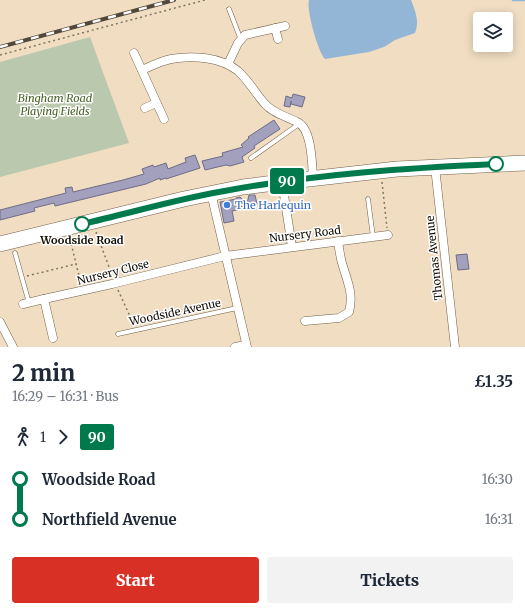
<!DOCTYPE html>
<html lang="en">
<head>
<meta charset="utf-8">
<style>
	body { margin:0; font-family:Merriweather,serif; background:#f2f2f3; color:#1f2937; height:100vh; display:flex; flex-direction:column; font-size:15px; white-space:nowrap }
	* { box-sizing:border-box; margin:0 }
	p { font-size:13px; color:#747a83 }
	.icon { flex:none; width:22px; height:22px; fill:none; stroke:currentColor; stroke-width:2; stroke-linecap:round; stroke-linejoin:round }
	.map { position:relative; height:347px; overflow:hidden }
	.sheet { display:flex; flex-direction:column; background:#fff; flex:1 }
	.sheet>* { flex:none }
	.badge { padding:0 8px; border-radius:3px; font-size:14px; line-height:26px }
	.controls { position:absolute; left:473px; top:12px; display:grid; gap:8px }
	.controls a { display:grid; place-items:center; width:40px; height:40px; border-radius:4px; background:#fff; box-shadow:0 2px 10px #0003; font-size:20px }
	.map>.badge { position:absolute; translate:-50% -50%; box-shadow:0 0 0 2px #fff }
	.legs { display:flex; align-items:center; gap:6px; height:44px; padding:0 12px; font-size:13px }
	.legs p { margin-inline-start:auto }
	.headline { display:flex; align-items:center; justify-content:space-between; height:68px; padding:0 12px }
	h1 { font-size:22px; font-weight:800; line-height:30px }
	.primary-button { display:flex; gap:8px; margin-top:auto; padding:8px 12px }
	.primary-button a { flex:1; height:46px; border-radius:4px; background:#d93025; color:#fff; font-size:16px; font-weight:800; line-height:46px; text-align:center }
	.primary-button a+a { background:#f2f2f3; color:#1f2937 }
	ul { padding:0 12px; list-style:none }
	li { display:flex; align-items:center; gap:14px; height:40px; font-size:15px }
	li i { display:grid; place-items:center; width:6px; height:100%; margin:0 5px; background:currentColor }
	li i::after { content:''; width:10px; height:10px; margin:-5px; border:3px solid; border-radius:50%; background:#fff }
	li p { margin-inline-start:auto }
	li:first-child i { background:linear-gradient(#0000 50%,currentColor 0) }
	li:last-child i { background:linear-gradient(currentColor 50%,#0000 0) }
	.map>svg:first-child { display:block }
</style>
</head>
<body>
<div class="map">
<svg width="525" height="347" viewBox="0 0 525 347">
	<rect width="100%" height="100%" fill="#f0ddc2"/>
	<polygon fill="#bac8ad" points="90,37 129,143 0,177 0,62"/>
	<path fill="#94b6d6" d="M309,0H411C415,11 420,21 415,33L395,40L384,47L369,52L325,59C318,52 306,9 309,0Z"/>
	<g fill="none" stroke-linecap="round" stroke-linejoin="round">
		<polyline stroke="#94b6d6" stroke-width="2.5" points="513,0 525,0"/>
	</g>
	<g fill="#a2a0bd" stroke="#6f6c88">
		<polygon points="293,94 305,97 302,107 291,104 291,101 290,107 284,106 286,96 292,98"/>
		<polygon points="274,120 280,129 254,146 255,148 242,157 244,162 230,166 226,165 205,170 202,161 223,156 222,153 243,147 241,145 249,138 248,137"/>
		<polygon points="195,155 200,168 166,179 166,178 160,180 160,178 146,184 55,206 54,203 34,208 35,211 0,220 0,210 66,193 65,188 72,187 73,192 123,180 144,174 142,169 153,165 154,167 166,163 168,169 186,162 185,158"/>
		<polygon points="249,195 255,195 257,204 238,207 238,210 232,211 234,221 224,223 220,202 236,199 236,198 240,197 247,204"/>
		<polygon points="467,254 469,269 458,270 456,255"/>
	</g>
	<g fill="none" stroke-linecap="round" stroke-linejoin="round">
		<defs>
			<g id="lane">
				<polyline points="229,9 241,40"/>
				<polyline points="251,158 299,124"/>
				<polyline points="368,199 373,237"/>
				<polyline points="15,253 29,303"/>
				<polyline points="118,334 237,308"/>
			</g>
			<g id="street">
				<polyline points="275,28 278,39"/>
				<polyline points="134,53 164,119"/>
				<polyline points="228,64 238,43 245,35 285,26"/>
				<path d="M142,70C151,66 161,61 171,59C192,55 221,57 238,71C249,81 256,94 265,104C274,114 286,116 297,122C312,128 312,164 313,178"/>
				<polyline points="145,108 156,103"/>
				<polyline points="435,167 455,347"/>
				<polyline points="282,182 292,247"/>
				<polyline points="211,193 247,347"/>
				<polyline points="23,304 44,299"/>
				<path d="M305,321L339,318L349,312C354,293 347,281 342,263C340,256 339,248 338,241"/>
				<polyline points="0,322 13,347"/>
				<polyline points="53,338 44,299 112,284 225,256 388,235"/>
				<polyline points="235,347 246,345"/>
			</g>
			<polyline id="highway" points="0,244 184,199 243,187 282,182 397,169 525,163"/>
		</defs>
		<use href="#lane" stroke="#716048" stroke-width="5"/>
		<use href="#street" stroke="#716048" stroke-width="9"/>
		<use href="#highway" stroke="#716048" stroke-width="16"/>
		<g stroke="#827664" stroke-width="1.5" stroke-dasharray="2 3" stroke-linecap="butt">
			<polyline points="0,55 205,0"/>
			<polyline points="382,182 387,228"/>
			<polyline points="96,232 112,275"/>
			<polyline points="70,239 81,284"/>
			<polyline points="27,276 76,264"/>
			<polyline points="118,290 134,325"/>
		</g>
		<use href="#lane" stroke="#fff" stroke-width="4"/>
		<use href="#street" stroke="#fff" stroke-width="8"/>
		<use href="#highway" stroke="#fff" stroke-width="15"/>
		<defs>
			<polyline id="rail" points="0,47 174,0"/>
		</defs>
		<use href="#rail" stroke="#52483a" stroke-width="4"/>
		<use href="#rail" stroke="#fff" stroke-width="2.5" stroke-dasharray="8" stroke-linecap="butt"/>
	</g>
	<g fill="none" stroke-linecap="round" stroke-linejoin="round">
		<defs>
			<path id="line-1" d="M82,224C131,213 180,198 230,190C318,174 407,168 496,164"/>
		</defs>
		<use href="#line-1" stroke="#fff" stroke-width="9"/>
		<use href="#line-1" stroke="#007a4d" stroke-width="6"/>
	</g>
	<g fill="#fff" stroke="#007a4d" stroke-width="2">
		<circle cx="496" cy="164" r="7"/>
		<circle cx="82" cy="224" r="7"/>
	</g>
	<circle fill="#3f7fe0" stroke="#fff" stroke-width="1.5" cx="227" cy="205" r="4"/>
	<g text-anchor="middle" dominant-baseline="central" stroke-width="3" stroke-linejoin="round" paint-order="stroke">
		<g font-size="11" font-style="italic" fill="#466026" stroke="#fff">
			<text x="55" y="98">Bingham Road<tspan x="55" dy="13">Playing Fields</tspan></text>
		</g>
		<g font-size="11" fill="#366cbe" stroke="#fff" text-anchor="start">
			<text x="235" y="205">The Harlequin</text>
		</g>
		<g font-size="11" fill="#140e05" stroke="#fff">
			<text transform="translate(305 234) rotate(-7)">Nursery Road</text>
			<text transform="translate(434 258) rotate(-96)">Thomas Avenue</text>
			<text transform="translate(113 272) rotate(-14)">Nursery Close</text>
			<text transform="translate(175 312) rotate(-12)">Woodside Avenue</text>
		</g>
		<g font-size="11" font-weight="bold" fill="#140e05" stroke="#fff">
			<text x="82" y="240">Woodside Road</text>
		</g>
	</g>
</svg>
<div class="controls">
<a><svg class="icon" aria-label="layers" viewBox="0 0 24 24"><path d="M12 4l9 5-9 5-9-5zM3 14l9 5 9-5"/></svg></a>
</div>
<b class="badge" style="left:287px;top:181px;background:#007a4d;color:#fff">90</b>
</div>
<section class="sheet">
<div class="headline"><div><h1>2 min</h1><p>16:29 – 16:31 · Bus</p></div><b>£1.35</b></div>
<div class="legs"><svg class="icon" aria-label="walk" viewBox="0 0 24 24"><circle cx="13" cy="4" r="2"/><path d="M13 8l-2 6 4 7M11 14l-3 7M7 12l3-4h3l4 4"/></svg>1<svg class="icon" aria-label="forward" viewBox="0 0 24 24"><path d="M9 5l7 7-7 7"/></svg><b class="badge" style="background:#007a4d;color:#fff">90</b></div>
<ul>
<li><i style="color:#007a4d"></i><b>Woodside Road</b><p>16:30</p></li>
<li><i style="color:#007a4d"></i><b>Northfield Avenue</b><p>16:31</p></li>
</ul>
<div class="primary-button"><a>Start</a><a>Tickets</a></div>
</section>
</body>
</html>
